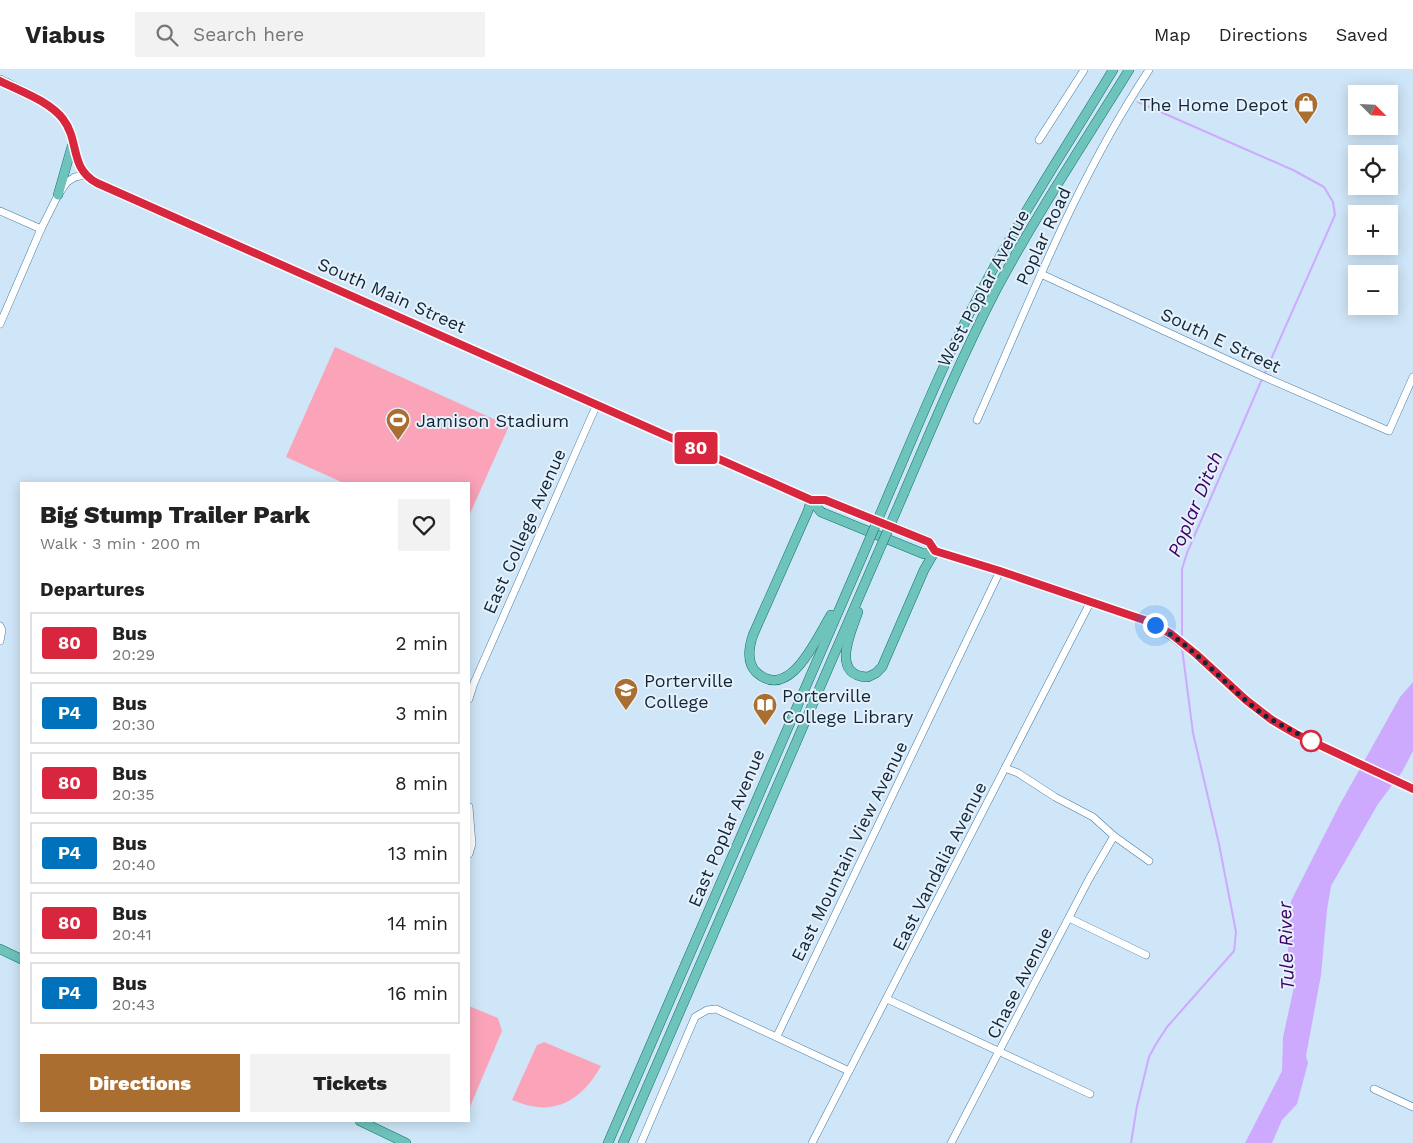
<!DOCTYPE html>
<html lang="en">
<head>
<meta charset="utf-8">
<style>
	body { margin:0; font-family:"Work Sans",sans-serif; background:#f2f2f2; color:#222; height:100vh; display:flex; flex-direction:column; font-size:19px; white-space:nowrap }
	* { box-sizing:border-box; margin:0 }
	p { font-size:16px; color:#767676 }
	.icon { flex:none; width:28px; height:28px; fill:none; stroke:currentColor; stroke-width:2; stroke-linecap:round; stroke-linejoin:round }
	.map { position:relative; flex:1; overflow:hidden }
	.sheet { position:absolute; left:20px; top:412px; width:450px; height:640px; display:flex; flex-direction:column; background:#fff; border-radius:0px; box-shadow:0 2px 12px #0003 }
	.sheet>* { flex:none }
	.badge { padding:0 10px; border-radius:4px; font-size:18px; line-height:32px }
	.needle { width:32px; rotate:114deg }
	.buttons { position:absolute; left:1348px; top:15px; display:grid; gap:10px }
	.buttons a { display:grid; place-items:center; width:50px; height:50px; border-radius:0px; background:#fff; box-shadow:0 2px 12px #0003; font-size:25px }
	.you { position:absolute; width:25px; height:25px; margin:-12px; border:4px solid #fff; border-radius:50%; background:#1a73e8; box-shadow:0 0 0 8px #1a73e833 }
	.map>.badge { position:absolute; translate:-50% -50%; box-shadow:0 0 0 2px #fff }
	h2 { padding:0 20px; font-size:19px; line-height:45px }
	.round { display:grid; place-items:center; flex:none; width:52px; height:52px; border-radius:0px; background:#f2f2f2 }
	.head { display:flex; align-items:center; justify-content:space-between; height:85px; padding:0 20px }
	h1 { font-size:24px; font-weight:800; line-height:38px }
	.primary-button { display:flex; gap:10px; margin-top:auto; padding:10px 20px }
	.primary-button a { flex:1; height:58px; border-radius:0px; background:#aa6e31; color:#fff; font-size:20px; font-weight:800; line-height:58px; text-align:center }
	.primary-button a+a { background:#f2f2f2; color:#222 }
	ul { padding:0; list-style:none }
	li { display:flex; align-items:center; gap:15px; height:62px; margin:0 10px 8px; padding:0 10px; border:2px solid #e0e0e0; border-radius:0px }
	li div { flex:1 }
	li b { display:block; font-size:19px }
	li em { font-style:normal }
	li .badge { min-width:55px; font-weight:700; text-align:center }
	header { display:flex; align-items:center; gap:30px; box-sizing:border-box; height:70px; padding:0 25px; background:#fff; border-bottom:1px solid #e0e0e0 }
	header strong { font-size:24px }
	nav { display:flex; gap:28px; margin-inline-start:auto; font-size:18px }
	.search { width:350px; height:45px; background:#f2f2f2; display:flex; align-items:center; gap:12px; box-sizing:border-box; padding:0 18px; border-radius:0px; color:#767676; font-size:19px }
	.map>svg:first-child { display:block }
</style>
</head>
<body>
<header>
<strong>Viabus</strong>
<div class="search"><svg class="icon" aria-label="search" viewBox="0 0 24 24"><circle cx="10" cy="10" r="6"/><path d="M15 15l6 6"/></svg>Search here</div>
<nav><a>Map</a><a>Directions</a><a>Saved</a></nav>
</header>
<div class="map">
<svg width="1413" height="1073" viewBox="0 0 1413 1073">
	<rect width="100%" height="100%" fill="#cfe6f8"/>
	<g fill="#faa3b9">
		<polygon points="335,277 509,356 469,446 469,414 346,414 286,387"/>
		<polygon points="469,936 498,948 502,961 469,1039"/>
		<path d="M544,972L601,996C586,1023 563,1043 531,1036C525,1035 518,1032 512,1030L537,975Z"/>
	</g>
	<polygon fill="#ceaaff" points="1413,612 1413,681 1402,702 1378,734 1331,816 1327,840 1321,905 1306,986 1308,993 1297,1034 1282,1050 1272,1073 1245,1073 1282,1001 1283,967 1294,917 1288,881 1291,831 1339,736 1400,627"/>
	<g fill="none" stroke-linecap="round" stroke-linejoin="round">
		<g stroke="#ceaaff" stroke-width="2">
			<polyline points="1138,32 1293,100 1324,117 1333,132 1335,145 1264,305"/>
			<polyline points="1182,568 1182,499 1187,483 1262,309"/>
			<polyline points="1131,1073 1137,1036 1149,987 1156,974 1167,957 1234,881 1236,862 1219,774 1193,663 1182,578"/>
		</g>
		<defs>
			<g id="minor">
				<polyline points="1039,70 1084,0"/>
				<polyline points="0,141 41,159"/>
				<polyline points="1041,204 1260,305 1389,361 1413,307"/>
				<polyline points="0,254 41,159 58,125 67,112 75,107 86,105"/>
				<path d="M977,350C1030,231 1077,108 1149,0"/>
				<polyline points="0,556 2,560 0,571"/>
				<polyline points="469,629 474,613 597,334"/>
				<polyline points="1005,698 1018,703 1055,727 1093,747 1114,766 1149,791"/>
				<polyline points="469,737 472,774 469,784"/>
				<polyline points="1069,848 1146,885"/>
				<polyline points="887,929 1090,1024"/>
				<polyline points="777,966 1000,501"/>
				<polyline points="1374,1019 1413,1037"/>
				<polyline points="641,1073 695,947 707,940 716,939 849,1001"/>
				<polyline points="812,1073 1091,531"/>
				<polyline points="951,1073 1089,809 1114,766"/>
			</g>
			<g id="major">
				<path d="M0,10C21,21 49,31 63,49C80,71 69,98 97,113L811,430H825L929,472L935,481"/>
				<polyline points="58,125 72,76"/>
				<path d="M892,416C919,353 945,289 977,229C1018,150 1067,76 1113,0"/>
				<path d="M904,423C933,355 962,286 996,220C1036,145 1084,73 1129,0"/>
				<polyline points="811,430 821,442 924,484 935,481 1000,501 1150,552 1171,565 1196,584 1246,630 1272,650 1296,664 1413,719"/>
				<path d="M811,430L808,441L753,565C749,577 746,592 756,602C790,633 817,567 831,545"/>
				<path d="M858,542C851,562 830,606 868,607L876,603L882,597L924,500L935,481"/>
				<polyline points="0,879 21,889"/>
				<polyline points="360,1051 406,1073"/>
				<polyline points="608,1073 862,487"/>
				<polyline points="623,1073 875,490"/>
			</g>
		</defs>
		<use href="#minor" stroke="#447aa3" stroke-width="8"/>
		<use href="#major" stroke="#0e726f" stroke-width="10"/>
		<use href="#minor" stroke="#fff" stroke-width="7"/>
		<use href="#major" stroke="#6ec3bb" stroke-width="9"/>
		<defs>
			<g id="major-bridge">
				<polyline points="862,487 892,416"/>
				<polyline points="875,490 904,423"/>
			</g>
		</defs>
		<use href="#major-bridge" stroke="#0e726f" stroke-width="10" stroke-linecap="butt"/>
		<use href="#major-bridge" stroke="#6ec3bb" stroke-width="9"/>
	</g>
	<g fill="none" stroke-linecap="round" stroke-linejoin="round">
		<defs>
			<path id="line" d="M0,11C20,21 49,31 63,49C80,71 69,98 97,113L811,430H825L929,472L935,481L1000,501L1150,552L1171,564L1196,584L1246,630L1272,650L1296,664L1413,719"/>
		</defs>
		<use href="#line" stroke="#fff" stroke-width="11"/>
		<use href="#line" stroke="#d7263d" stroke-width="8"/>
		<path stroke="#102738" stroke-width="5" stroke-dasharray="0 9" d="M1155,555C1194,576 1221,611 1255,638C1272,652 1292,660 1311,671"/>
	</g>
	<defs>
		<symbol id="shop-pin" viewBox="-11 -11 22 30"><path d="M0 17L-7.5 6A9.5 9.5 0 1 1 7.5 6Z" fill="#aa6e31" stroke="#e6f1fb"/><path d="M-5-2.5h2.3a2.7 3.5 0 0 1 5.4 0H5L5.5 6h-11ZM-1.5-2.5h3a1.5 2.3 0 0 0-3 0Z" fill="#fff"/></symbol>
		<symbol id="stadium-pin" viewBox="-11 -11 22 30"><path d="M0 17L-7.5 6A9.5 9.5 0 1 1 7.5 6Z" fill="#aa6e31" stroke="#e6f1fb"/><path d="M0-5a6.5 5 0 1 0 0 10a6.5 5 0 1 0 0-10ZM-3.5-1.8h7v3.6h-7Z" fill="#fff"/></symbol>
		<symbol id="university-pin" viewBox="-11 -11 22 30"><path d="M0 17L-7.5 6A9.5 9.5 0 1 1 7.5 6Z" fill="#aa6e31" stroke="#e6f1fb"/><path d="M0-5L7-2L0 1L-7-2ZM-4 1L0 2.5L4 1V4Q0 6-4 4Z" fill="#fff"/></symbol>
		<symbol id="library-pin" viewBox="-11 -11 22 30"><path d="M0 17L-7.5 6A9.5 9.5 0 1 1 7.5 6Z" fill="#aa6e31" stroke="#e6f1fb"/><path d="M-6-4Q-3-5.5-.7-3.5V5Q-3 3-6 4ZM6-4Q3-5.5 .7-3.5V5Q3 3 6 4Z" fill="#fff"/></symbol>
	</defs>
	<g fill-rule="evenodd">
		<use href="#shop-pin" x="1292" y="20" width="28" height="38"/>
		<use href="#stadium-pin" x="384" y="336" width="28" height="38"/>
		<use href="#university-pin" x="612" y="606" width="28" height="38"/>
		<use href="#library-pin" x="751" y="621" width="28" height="38"/>
	</g>
	<circle fill="#fff" stroke="#d7263d" stroke-width="2.5" cx="1311" cy="671" r="10"/>
	<g text-anchor="middle" dominant-baseline="central" stroke-width="4" stroke-linejoin="round" paint-order="stroke">
		<g font-size="18" fill="#102738" stroke="#e6f1fb" text-anchor="start">
			<text x="1288" y="34" text-anchor="end">The Home Depot</text>
			<text x="416" y="350">Jamison Stadium</text>
			<text x="644" y="610">Porterville<tspan x="644" dy="21">College</tspan></text>
			<text x="782" y="625">Porterville<tspan x="782" dy="21">College Library</tspan></text>
		</g>
		<g font-size="18" fill="#102738" stroke="#e6f1fb">
			<text transform="translate(1043 166) rotate(-65)">Poplar Road</text>
			<text transform="translate(983 218) rotate(-62)">West Poplar Avenue</text>
			<text transform="translate(392 225) rotate(24)">South Main Street</text>
			<text transform="translate(1221 270) rotate(25)">South E Street</text>
			<text transform="translate(524 461) rotate(-66)">East College Avenue</text>
			<text transform="translate(726 758) rotate(-67)">East Poplar Avenue</text>
			<text transform="translate(849 781) rotate(-64)">East Mountain View Avenue</text>
			<text transform="translate(939 796) rotate(-63)">East Vandalia Avenue</text>
			<text transform="translate(1019 913) rotate(-63)">Chase Avenue</text>
		</g>
		<g font-size="19" font-style="italic" fill="#3c0067" stroke="#e6f1fb">
			<text transform="translate(1195 434) rotate(-67)">Poplar Ditch</text>
			<text transform="translate(1286 876) rotate(-92)">Tule River</text>
		</g>
	</g>
</svg>
<div class="buttons">
<a><svg class="needle" viewBox="-14 -14 28 28"><path d="M0-13l5 13h-10z" fill="#e53935"/><path d="M0 13l5-13h-10z" fill="#767676"/></svg></a>
<a><svg class="icon" aria-label="locate" viewBox="0 0 24 24"><circle cx="12" cy="12" r="6"/><path d="M12 2v4M12 18v4M2 12h4M18 12h4"/></svg></a>
<a>+</a>
<a>−</a>
</div>
<div class="you" style="left:1155px;top:555px"></div>
<b class="badge" style="left:696px;top:378px;background:#d7263d;color:#fff">80</b>
<section class="sheet">
<div class="head"><div><h1>Big Stump Trailer Park</h1><p>Walk · 3 min · 200 m</p></div><a class="round"><svg class="icon" aria-label="heart" viewBox="0 0 24 24"><path d="M12 20l-8-8c-3-5 5-10 8-4 3-6 11-1 8 4z"/></svg></a></div>
<h2>Departures</h2>
<ul>
<li><span class="badge" style="background:#d7263d;color:#fff">80</span><div><b>Bus</b><p>20:29</p></div><em>2 min</em></li>
<li><span class="badge" style="background:#0072bc;color:#fff">P4</span><div><b>Bus</b><p>20:30</p></div><em>3 min</em></li>
<li><span class="badge" style="background:#d7263d;color:#fff">80</span><div><b>Bus</b><p>20:35</p></div><em>8 min</em></li>
<li><span class="badge" style="background:#0072bc;color:#fff">P4</span><div><b>Bus</b><p>20:40</p></div><em>13 min</em></li>
<li><span class="badge" style="background:#d7263d;color:#fff">80</span><div><b>Bus</b><p>20:41</p></div><em>14 min</em></li>
<li><span class="badge" style="background:#0072bc;color:#fff">P4</span><div><b>Bus</b><p>20:43</p></div><em>16 min</em></li>
</ul>
<div class="primary-button"><a>Directions</a><a>Tickets</a></div>
</section>
</div>
</body>
</html>
